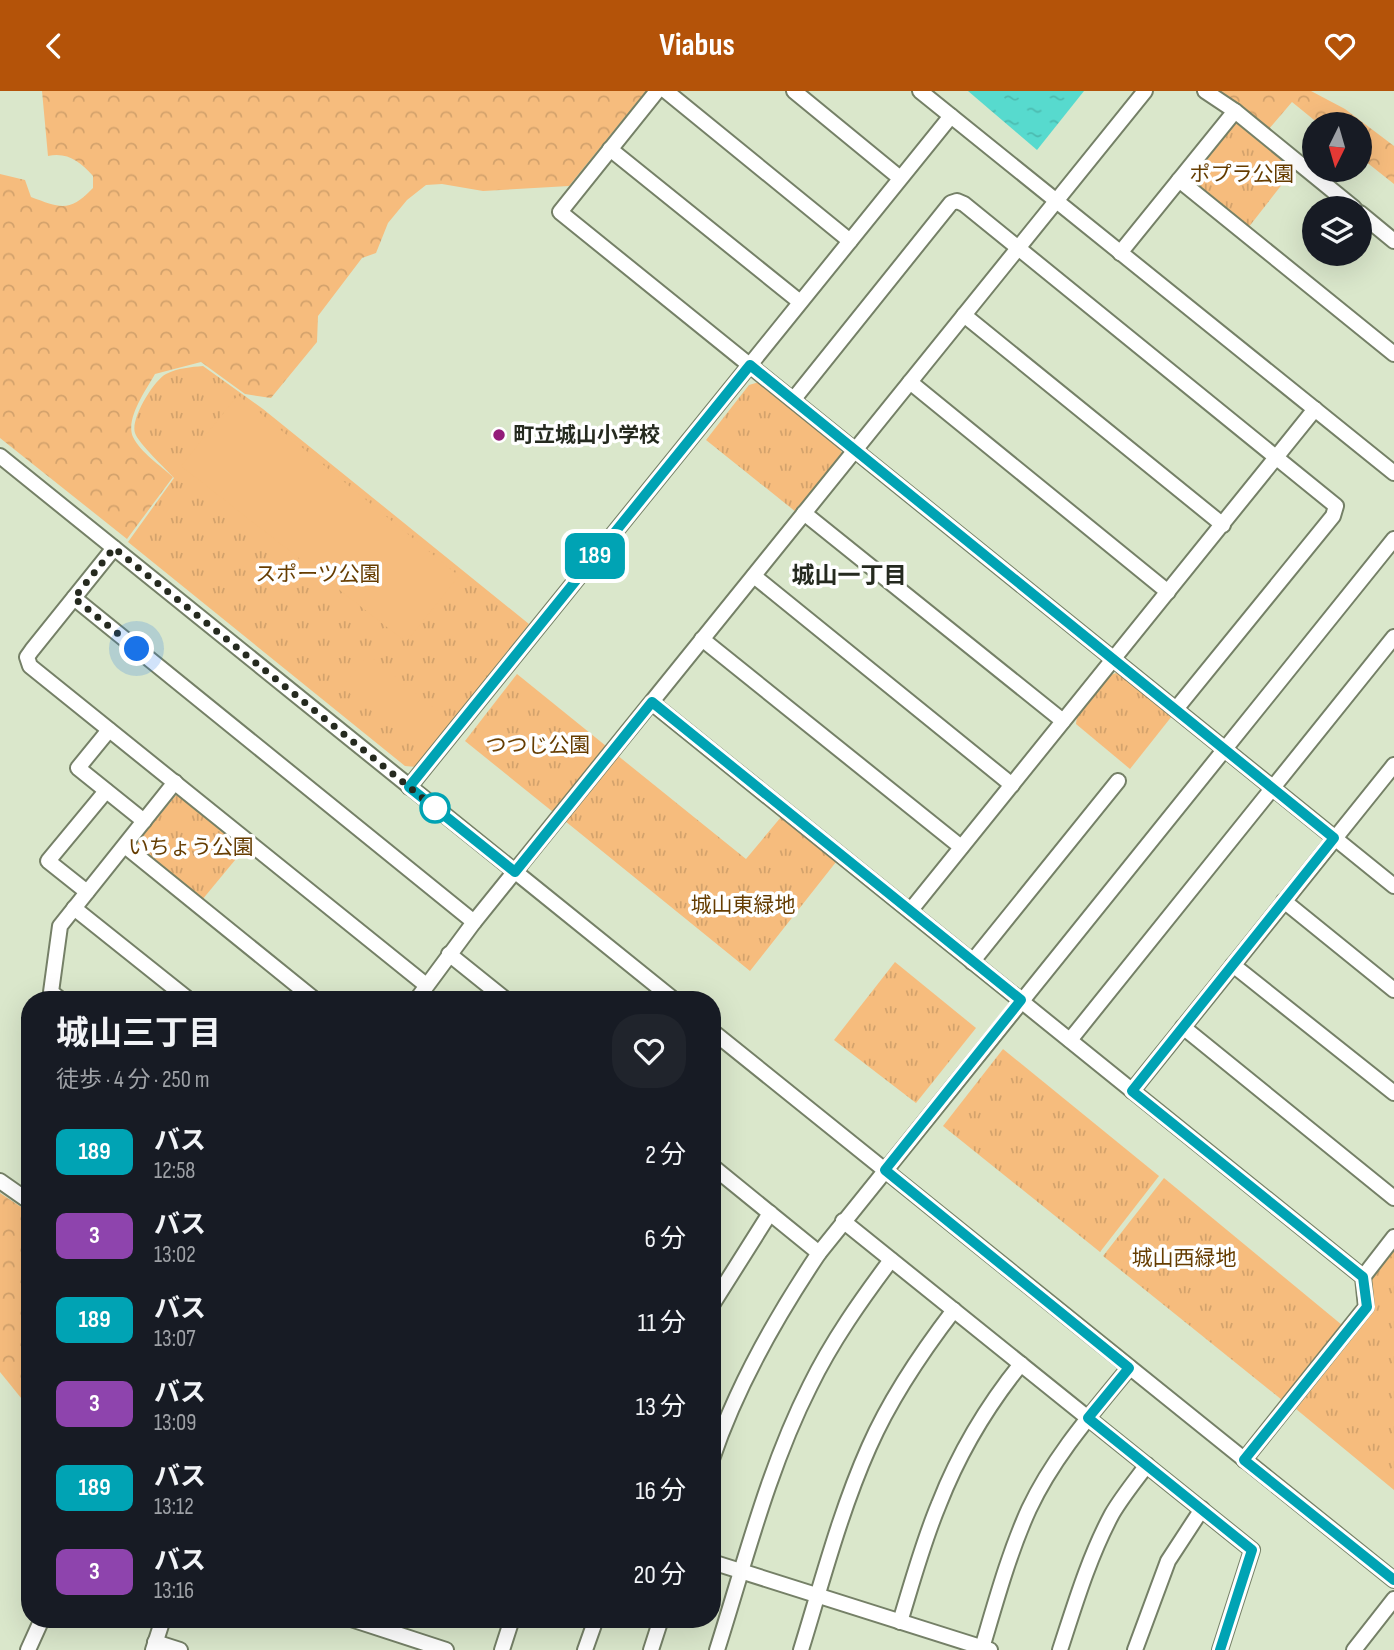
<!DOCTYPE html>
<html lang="ja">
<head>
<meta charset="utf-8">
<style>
	body { margin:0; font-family:"Sofia Sans Condensed","Noto Sans JP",sans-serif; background:#20242c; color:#f1f3f6; height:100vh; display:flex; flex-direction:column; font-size:26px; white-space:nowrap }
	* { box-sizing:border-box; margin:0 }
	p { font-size:23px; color:#9ea1a6 }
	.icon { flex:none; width:38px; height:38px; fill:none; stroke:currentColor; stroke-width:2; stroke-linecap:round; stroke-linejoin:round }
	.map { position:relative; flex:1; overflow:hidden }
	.details { position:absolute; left:21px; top:900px; width:700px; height:637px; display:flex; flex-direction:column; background:#171b24; border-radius:28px; box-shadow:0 7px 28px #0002 }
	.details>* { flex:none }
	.badge { padding:0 14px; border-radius:10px; font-size:24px; line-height:46px }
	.needle { width:46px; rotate:185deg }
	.tools { position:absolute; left:1302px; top:21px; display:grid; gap:14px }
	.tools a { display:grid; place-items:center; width:70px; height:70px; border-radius:50%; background:#171b24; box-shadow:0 7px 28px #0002; font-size:35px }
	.you { position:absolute; width:35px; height:35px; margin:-18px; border:5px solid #fff; border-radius:50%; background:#1a73e8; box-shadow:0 0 0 10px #1a73e833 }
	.map>.badge { position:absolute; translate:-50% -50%; box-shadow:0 0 0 4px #fff }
	.round { display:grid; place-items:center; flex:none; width:74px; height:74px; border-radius:28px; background:#20242c }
	.head { display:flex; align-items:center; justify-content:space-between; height:119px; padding:0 35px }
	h1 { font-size:33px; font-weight:700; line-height:52px }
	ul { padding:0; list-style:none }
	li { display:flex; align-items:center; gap:21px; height:84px; padding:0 35px }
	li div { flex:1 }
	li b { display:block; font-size:26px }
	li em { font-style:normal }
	li .badge { min-width:77px; font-weight:700; text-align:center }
	header { display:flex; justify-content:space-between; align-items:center; height:91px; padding:0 35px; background:#b45309; color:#fff; font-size:32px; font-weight:700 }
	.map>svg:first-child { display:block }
</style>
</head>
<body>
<header><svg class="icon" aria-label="back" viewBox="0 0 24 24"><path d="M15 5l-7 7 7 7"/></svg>Viabus<svg class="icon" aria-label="heart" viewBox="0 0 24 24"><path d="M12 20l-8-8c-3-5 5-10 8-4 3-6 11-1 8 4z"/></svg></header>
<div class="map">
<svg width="1394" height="1559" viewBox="0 0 1394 1559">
	<defs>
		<pattern id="grass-tufts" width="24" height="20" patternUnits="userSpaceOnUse" patternTransform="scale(1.75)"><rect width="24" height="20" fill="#f6bc7d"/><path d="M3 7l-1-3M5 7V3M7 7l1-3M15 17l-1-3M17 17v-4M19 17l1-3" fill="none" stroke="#d3a26c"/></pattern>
		<pattern id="forest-crowns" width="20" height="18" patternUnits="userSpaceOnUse" patternTransform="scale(1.75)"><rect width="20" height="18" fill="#f6bc7d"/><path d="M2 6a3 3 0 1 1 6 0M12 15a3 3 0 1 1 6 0" fill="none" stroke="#d3a26c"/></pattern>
		<pattern id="water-ripples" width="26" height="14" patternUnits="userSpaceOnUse" patternTransform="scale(1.75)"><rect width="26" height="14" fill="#57dace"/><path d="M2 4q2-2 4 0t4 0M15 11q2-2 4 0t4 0" fill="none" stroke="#4cbbb0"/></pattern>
	</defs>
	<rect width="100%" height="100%" fill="#dae7cb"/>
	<g fill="url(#grass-tufts)">
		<polygon points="1235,31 1294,78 1248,137 1191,92 1191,88"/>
		<path d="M203,275L263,318L529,533L416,676L405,675L128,451L174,387C166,378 138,352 135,342C130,328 154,289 166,283C178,277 191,276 203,275Z"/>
		<polygon points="759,291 839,356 842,362 796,421 706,349 749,294"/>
		<polygon points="1116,582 1121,583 1172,625 1130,678 1076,633 1077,625 1111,584"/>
		<polygon points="517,583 606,655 553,721 465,650"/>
		<polygon points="617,664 746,768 781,726 836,771 750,880 565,730"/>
		<polygon points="177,703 245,757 202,809 137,756 138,750"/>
		<polygon points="895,871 976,937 916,1012 834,949"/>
		<polygon points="1003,958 1159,1085 1100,1161 943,1035"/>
		<polygon points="1164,1087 1342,1234 1282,1309 1103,1165"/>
		<polygon points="1394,1159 1394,1399 1296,1318 1374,1220 1369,1190"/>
	</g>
	<g fill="url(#forest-crowns)">
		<path d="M42,0H646L569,95L483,100L442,93L426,94L407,109L388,132L376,162L362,167L318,225L317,251L271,307L245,303L201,271L155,283C146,299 125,328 133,346C140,361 161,375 173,386L127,448L0,347V83L25,89L31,106C61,117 69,122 93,97V85C80,71 68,61 48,65Z"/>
		<polygon points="1217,0 1311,0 1345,18 1394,55 1394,93 1360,66 1360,33 1319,33 1292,11 1268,39"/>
		<polygon points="0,1102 30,1122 30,1318 0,1281"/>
	</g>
	<g fill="#f6bc7d">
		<polygon points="238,304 459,485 406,551 181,375"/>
		<polygon points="368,564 447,628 422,660 342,596"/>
	</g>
	<polygon fill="url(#water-ripples)" points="968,0 1084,0 1037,59"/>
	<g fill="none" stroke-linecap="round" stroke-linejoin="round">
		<defs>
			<g id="minor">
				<polyline points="657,0 560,121 1394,795"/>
				<polyline points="666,0 850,150"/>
				<polyline points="794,0 900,87"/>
				<polyline points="920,0 1394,382"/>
				<polyline points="1205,0 1235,20"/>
				<polyline points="610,58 800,211"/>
				<polyline points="1179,89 1394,263"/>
				<polyline points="1360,122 1394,150"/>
				<polyline points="1120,162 1235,20 1354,117"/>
				<polyline points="964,224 1223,434"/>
				<polyline points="910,291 1168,501"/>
				<polyline points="793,309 951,112 957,110 964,113 1336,415 1333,425 1176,618"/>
				<polyline points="0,365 673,908"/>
				<polyline points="804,422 1063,630"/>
				<polyline points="114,457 32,559 27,566 30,575 426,894"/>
				<polyline points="754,485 1012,694"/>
				<polyline points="74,507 474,831"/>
				<polyline points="702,548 961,756"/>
				<polyline points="652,612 1363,1186 1366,1216 1244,1369"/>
				<polyline points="109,639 78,677 144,730"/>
				<polyline points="409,696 951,25"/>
				<polyline points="125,755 314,908"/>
				<polyline points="87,801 48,770 106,700"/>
				<polyline points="1284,810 1394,899"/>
				<polyline points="74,817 188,908"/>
				<polyline points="910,820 1315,318"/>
				<polyline points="449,863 505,908"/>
				<polyline points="972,871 1118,690"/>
				<polyline points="1233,874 1394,1002"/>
				<polyline points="60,908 51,901 60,835 175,691"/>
				<polyline points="417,908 474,831 1145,0"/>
				<polyline points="1183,936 1394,1107"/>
				<polyline points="712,940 1394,1489"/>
				<polyline points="1070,949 1394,546"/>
				<polyline points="1132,1000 1394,674"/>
				<polyline points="712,1075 819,1162"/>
				<polyline points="0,1090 30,1111"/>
				<polyline points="843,1130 1252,1459 1220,1559"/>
				<polyline points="1363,1186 1394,1146"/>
				<polyline points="712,1214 770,1122"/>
				<path d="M712,1368C737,1294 776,1226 819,1162L1394,448"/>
				<polyline points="712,1471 990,1559"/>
				<polyline points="351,1528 446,1559"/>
				<path d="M900,1531C912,1492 923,1451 939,1413C959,1362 987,1315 1021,1273"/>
				<polyline points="155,1551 180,1559"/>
				<path d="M982,1557C996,1510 1009,1462 1029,1418C1054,1365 1093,1321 1129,1277"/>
				<polyline points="28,1559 42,1528"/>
				<polyline points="153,1559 163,1528"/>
				<polyline points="502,1559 512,1528"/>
				<polyline points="585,1559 596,1528"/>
				<polyline points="651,1559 661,1528"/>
				<path d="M717,1559C745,1471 768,1378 810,1295C832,1250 861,1209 891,1169"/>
				<path d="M801,1559C822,1491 840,1421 869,1356C891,1306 921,1262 954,1219"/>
				<path d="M1060,1559C1075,1513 1089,1466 1112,1423C1122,1406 1135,1390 1147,1374"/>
				<polyline points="1135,1559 1168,1470 1202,1418"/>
				<polyline points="1354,1559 1394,1508"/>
			</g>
		</defs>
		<use href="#minor" stroke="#758067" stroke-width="18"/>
		<use href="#minor" stroke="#fff" stroke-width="14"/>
	</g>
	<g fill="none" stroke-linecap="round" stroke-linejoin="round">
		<defs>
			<polyline id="line" points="1220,1559 1252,1459 1088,1327 1129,1277 885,1079 1021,909 652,611 515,781 409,696 750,274 1334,747 1132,1000 1363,1186 1367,1216 1244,1369 1394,1489"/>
		</defs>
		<use href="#line" stroke="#fff" stroke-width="16"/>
		<use href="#line" stroke="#00a3b4" stroke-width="10"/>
		<polyline stroke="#252a1f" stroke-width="7" stroke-dasharray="0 12.6" points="137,558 74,507 114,457 435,717"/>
	</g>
	<circle fill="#931c79" stroke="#fff" stroke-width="2.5" cx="499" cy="344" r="7"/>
	<circle fill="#fff" stroke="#00a3b4" stroke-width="3.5" cx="435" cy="717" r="14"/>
	<g text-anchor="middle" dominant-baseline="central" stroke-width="7" stroke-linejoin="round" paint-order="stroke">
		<g font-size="21" fill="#663d01" stroke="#fff">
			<text x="1242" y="83">ポプラ公園</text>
			<text x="318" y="483">スポーツ公園</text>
			<text x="538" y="654">つつじ公園</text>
			<text x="191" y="756">いちょう公園</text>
			<text x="743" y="814">城山東緑地</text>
			<text x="1184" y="1167">城山西緑地</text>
		</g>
		<g font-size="21" font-weight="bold" fill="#252a1f" stroke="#fff" text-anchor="start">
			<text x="513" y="344">町立城山小学校</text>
		</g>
		<g font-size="23" font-weight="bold" fill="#252a1f" stroke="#fff">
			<text x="849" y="485">城山一丁目</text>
		</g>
	</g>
</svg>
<div class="tools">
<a><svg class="needle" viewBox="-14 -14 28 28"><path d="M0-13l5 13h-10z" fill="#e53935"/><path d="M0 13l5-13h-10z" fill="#9ea1a6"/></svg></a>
<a><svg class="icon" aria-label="layers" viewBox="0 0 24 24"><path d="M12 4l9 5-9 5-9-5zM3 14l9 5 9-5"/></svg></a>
</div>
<div class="you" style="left:137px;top:558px"></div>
<b class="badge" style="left:595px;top:465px;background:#00a3b4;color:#fff">189</b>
<section class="details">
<div class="head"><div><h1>城山三丁目</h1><p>徒歩 · 4 分 · 250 m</p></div><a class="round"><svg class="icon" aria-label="heart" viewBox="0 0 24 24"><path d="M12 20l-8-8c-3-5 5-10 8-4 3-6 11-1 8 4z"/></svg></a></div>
<ul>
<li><span class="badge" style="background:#00a3b4;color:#fff">189</span><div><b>バス</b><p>12:58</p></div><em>2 分</em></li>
<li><span class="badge" style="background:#8e44ad;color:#fff">3</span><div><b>バス</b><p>13:02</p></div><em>6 分</em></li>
<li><span class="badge" style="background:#00a3b4;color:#fff">189</span><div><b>バス</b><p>13:07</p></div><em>11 分</em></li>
<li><span class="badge" style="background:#8e44ad;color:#fff">3</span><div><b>バス</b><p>13:09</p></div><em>13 分</em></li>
<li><span class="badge" style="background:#00a3b4;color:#fff">189</span><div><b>バス</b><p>13:12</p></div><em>16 分</em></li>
<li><span class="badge" style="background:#8e44ad;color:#fff">3</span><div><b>バス</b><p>13:16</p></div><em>20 分</em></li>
</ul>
</section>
</div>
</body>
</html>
